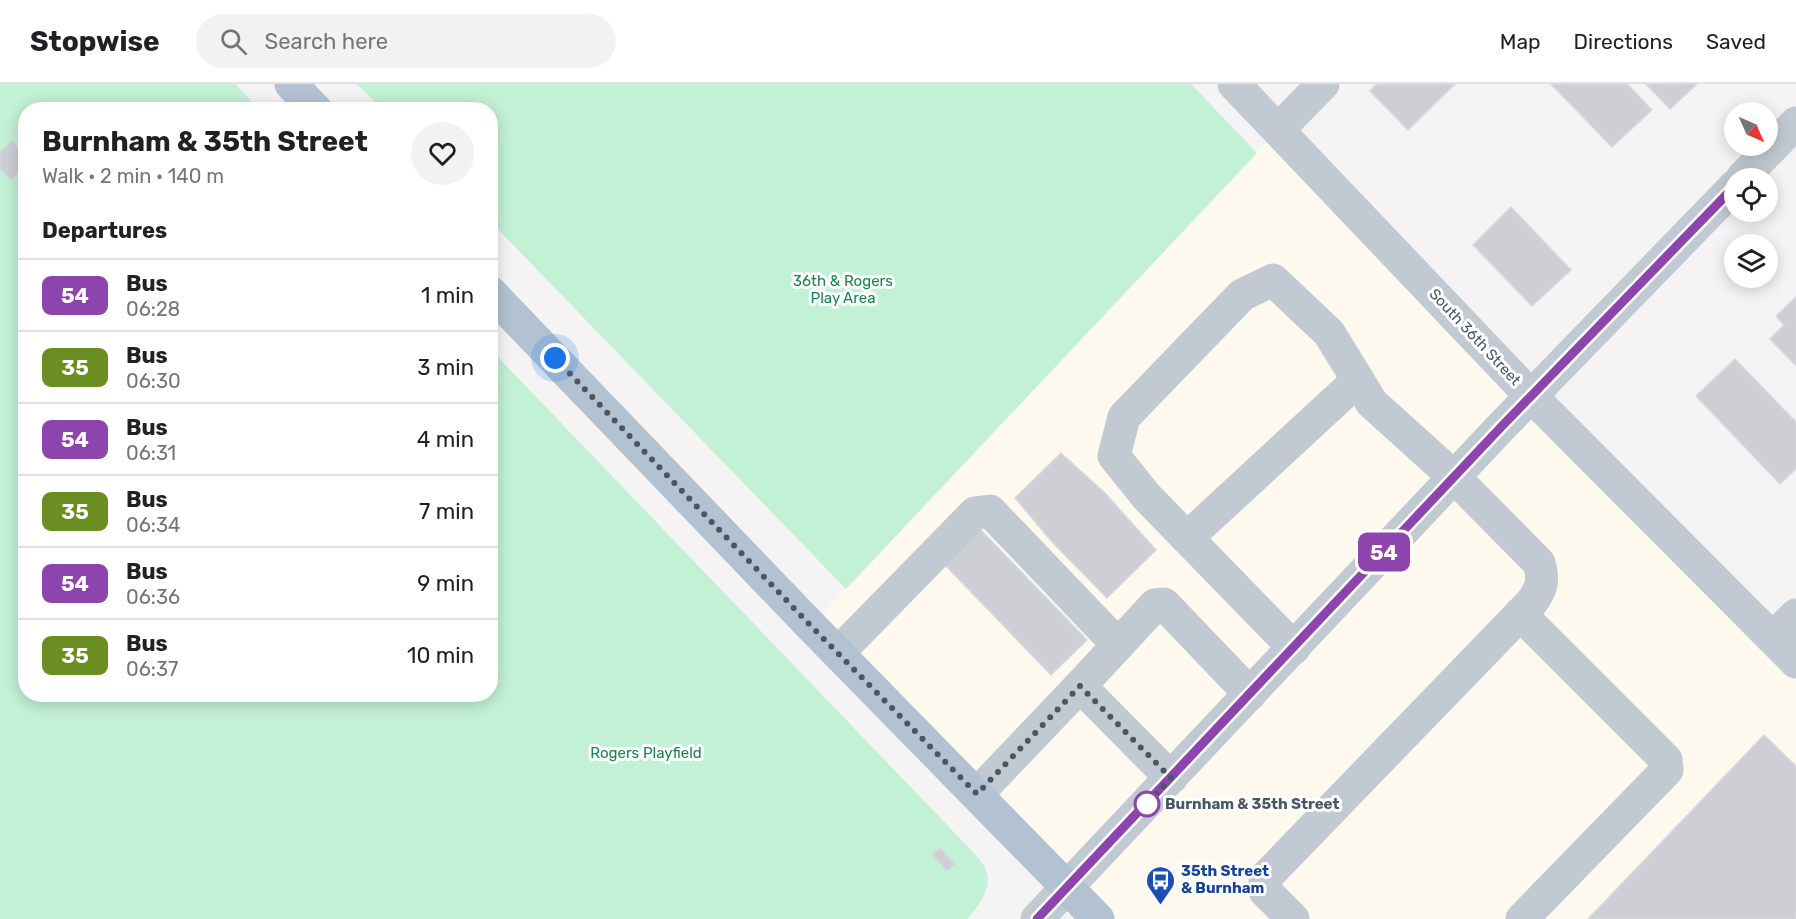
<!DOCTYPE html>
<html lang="en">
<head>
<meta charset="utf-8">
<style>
	body { margin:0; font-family:Rubik,sans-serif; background:#f2f2f2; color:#202124; height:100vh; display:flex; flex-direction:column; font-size:22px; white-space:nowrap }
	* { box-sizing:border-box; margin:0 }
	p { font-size:20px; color:#757577 }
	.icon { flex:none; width:33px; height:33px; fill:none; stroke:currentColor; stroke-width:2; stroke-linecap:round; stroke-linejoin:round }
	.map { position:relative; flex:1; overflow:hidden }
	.drawer { position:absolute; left:18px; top:18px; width:480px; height:600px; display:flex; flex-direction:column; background:#fff; border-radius:24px; box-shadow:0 3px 15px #0003 }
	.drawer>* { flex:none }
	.badge { padding:0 12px; border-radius:9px; font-size:21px; line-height:39px }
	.needle { width:39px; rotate:135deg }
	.buttons { position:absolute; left:1724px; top:18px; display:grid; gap:12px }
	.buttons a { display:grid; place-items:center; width:54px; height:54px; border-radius:50%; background:#fff; box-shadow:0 3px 15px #0003; font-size:30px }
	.you { position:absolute; width:30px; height:30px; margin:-15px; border:4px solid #fff; border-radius:50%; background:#1a73e8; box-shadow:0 0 0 9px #1a73e833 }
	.map>.badge { position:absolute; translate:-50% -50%; box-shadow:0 0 0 3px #fff }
	h2 { padding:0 24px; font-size:22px; line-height:54px }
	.round { display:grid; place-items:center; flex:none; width:63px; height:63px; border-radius:32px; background:#f2f2f2 }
	.summary { display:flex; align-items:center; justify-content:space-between; height:102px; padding:0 24px }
	h1 { font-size:28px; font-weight:700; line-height:45px }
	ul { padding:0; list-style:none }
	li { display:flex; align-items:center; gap:18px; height:72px; padding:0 24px; border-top:2px solid #e0e0e0 }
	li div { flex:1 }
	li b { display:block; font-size:22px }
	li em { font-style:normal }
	li .badge { min-width:66px; font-weight:700; text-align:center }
	header { display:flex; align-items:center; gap:36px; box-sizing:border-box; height:84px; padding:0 30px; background:#fff; border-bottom:2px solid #e0e0e0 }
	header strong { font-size:28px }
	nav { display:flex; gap:33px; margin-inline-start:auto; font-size:21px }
	.search { width:420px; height:54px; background:#f2f2f2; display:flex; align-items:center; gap:15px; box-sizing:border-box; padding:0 21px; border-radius:33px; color:#757577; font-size:22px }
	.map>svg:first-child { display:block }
</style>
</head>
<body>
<header>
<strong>Stopwise</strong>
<div class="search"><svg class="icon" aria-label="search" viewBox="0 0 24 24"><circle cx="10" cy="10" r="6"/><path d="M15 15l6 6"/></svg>Search here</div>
<nav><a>Map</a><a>Directions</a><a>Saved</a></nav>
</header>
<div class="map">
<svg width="1796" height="835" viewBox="0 0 1796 835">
	<rect width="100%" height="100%" fill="#f5f3f3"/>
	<polygon fill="#fdf9ef" points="1278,46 1796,578 1796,835 1098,835 811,542"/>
	<g fill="#c3f1d5">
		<path d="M0,0H235L259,25L26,26V610H490L491,266L973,768C977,773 982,778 985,784C994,802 979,822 967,835H0Z"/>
		<polygon points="357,0 1191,0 1257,69 846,505 491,138 490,26 382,25"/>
	</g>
	<g fill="#cdcfd5" stroke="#d7d9de" stroke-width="1.5">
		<polygon points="1377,0 1455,0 1408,46 1370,7"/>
		<polygon points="1551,0 1627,0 1652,26 1612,63"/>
		<polygon points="1646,0 1697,0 1670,25"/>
		<polygon points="12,57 26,71 26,82 11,96 0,85 0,68"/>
		<polygon points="1511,123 1571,186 1532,222 1473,161"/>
		<polygon points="1796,213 1796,282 1770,255 1784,241 1776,232"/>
		<polygon points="1735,275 1796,338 1796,385 1780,400 1696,312"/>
		<polygon points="1061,369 1105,409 1156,466 1107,514 1053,459 1015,414"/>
		<polygon points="981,446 1087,556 1051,591 945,481"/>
		<polygon points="1764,651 1796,682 1796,835 1588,835"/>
		<polygon points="940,764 955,780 947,787 932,771"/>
	</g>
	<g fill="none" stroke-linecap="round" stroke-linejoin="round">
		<g stroke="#c1cad2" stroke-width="33">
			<polyline points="1234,0 1531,312 1796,578"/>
			<polyline points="1278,46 1323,0"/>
			<polyline points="1742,94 1796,39"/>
			<polyline points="1187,454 1358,296"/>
			<polyline points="1520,530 1666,676 1667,686 1522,835"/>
			<polyline points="1773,554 1796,531"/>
			<polyline points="838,569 975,429 990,427 1118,561"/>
			<polyline points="1171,694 1080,602 1155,521 1164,520 1250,610"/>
			<polyline points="977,710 1080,602"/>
			<polyline points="1037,835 1502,342 1734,103"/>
			<path d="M1293,835L1265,807V794L1531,519C1542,505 1544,496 1539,479L1454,393L1372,319L1329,249L1273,196L1242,211L1124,333L1114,372L1147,413L1294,564"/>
		</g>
		<g stroke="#b3c2d1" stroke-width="33">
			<polyline points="291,0 316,26"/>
			<polyline points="490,208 811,542 1098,835"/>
		</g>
	</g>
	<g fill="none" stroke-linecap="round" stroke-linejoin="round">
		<defs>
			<polyline id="line" points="1037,835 1502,342 1734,103"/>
		</defs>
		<use href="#line" stroke="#fff" stroke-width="14"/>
		<use href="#line" stroke="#8e44ad" stroke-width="9"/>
		<polyline stroke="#4a5661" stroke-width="6" stroke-dasharray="0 10.8" points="555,274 811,542 977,710 1080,602 1171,694 1144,723 1147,720"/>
	</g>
	<defs>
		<symbol id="bus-pin" viewBox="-11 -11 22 30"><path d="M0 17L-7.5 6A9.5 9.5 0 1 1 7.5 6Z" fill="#1a4fb4" stroke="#fff"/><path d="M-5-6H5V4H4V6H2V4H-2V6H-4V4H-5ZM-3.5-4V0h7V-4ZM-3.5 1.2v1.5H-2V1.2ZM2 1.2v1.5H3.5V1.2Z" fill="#fff"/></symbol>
	</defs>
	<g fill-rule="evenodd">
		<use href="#bus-pin" x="1144" y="780" width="33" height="45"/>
	</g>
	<circle fill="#fff" stroke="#8e44ad" stroke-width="3" cx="1147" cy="720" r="12"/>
	<g text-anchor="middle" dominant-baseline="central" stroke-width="6" stroke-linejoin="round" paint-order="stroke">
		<g font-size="15" fill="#17864f" stroke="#fff">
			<text x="843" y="197">36th &amp; Rogers<tspan x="843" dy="17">Play Area</tspan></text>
			<text x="646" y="669">Rogers Playfield</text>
		</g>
		<g font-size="15" fill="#4a5661" stroke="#fff">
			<text transform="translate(1475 253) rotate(47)">South 36th Street</text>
		</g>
		<g font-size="15" font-weight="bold" fill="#4a5661" stroke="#fff" text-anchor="start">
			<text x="1165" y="720">Burnham &amp; 35th Street</text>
		</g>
		<g font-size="15" font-weight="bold" fill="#164399" stroke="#fff" text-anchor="start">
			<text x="1181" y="787">35th Street<tspan x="1181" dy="17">&amp; Burnham</tspan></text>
		</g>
	</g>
</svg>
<div class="buttons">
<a><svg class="needle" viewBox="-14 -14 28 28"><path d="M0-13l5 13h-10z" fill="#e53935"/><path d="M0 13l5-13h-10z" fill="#757577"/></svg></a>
<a><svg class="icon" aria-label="locate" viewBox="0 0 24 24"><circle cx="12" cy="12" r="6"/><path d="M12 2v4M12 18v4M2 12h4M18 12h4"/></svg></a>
<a><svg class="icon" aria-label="layers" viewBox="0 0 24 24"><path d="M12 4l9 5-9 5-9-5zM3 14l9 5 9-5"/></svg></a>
</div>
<div class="you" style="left:555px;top:274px"></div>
<b class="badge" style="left:1384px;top:468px;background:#8e44ad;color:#fff">54</b>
<section class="drawer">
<div class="summary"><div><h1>Burnham &amp; 35th Street</h1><p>Walk · 2 min · 140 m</p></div><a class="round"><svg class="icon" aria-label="heart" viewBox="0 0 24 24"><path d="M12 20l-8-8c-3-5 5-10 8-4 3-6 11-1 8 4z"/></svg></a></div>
<h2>Departures</h2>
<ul>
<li><span class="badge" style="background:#8e44ad;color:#fff">54</span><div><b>Bus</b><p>06:28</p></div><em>1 min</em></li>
<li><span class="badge" style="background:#6b8e23;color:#fff">35</span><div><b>Bus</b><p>06:30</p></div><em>3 min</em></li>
<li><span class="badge" style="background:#8e44ad;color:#fff">54</span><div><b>Bus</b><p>06:31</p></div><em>4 min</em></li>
<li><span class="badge" style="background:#6b8e23;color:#fff">35</span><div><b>Bus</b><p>06:34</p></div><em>7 min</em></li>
<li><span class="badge" style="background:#8e44ad;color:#fff">54</span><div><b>Bus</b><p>06:36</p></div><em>9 min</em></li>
<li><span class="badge" style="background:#6b8e23;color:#fff">35</span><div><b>Bus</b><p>06:37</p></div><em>10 min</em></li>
</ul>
</section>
</div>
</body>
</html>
